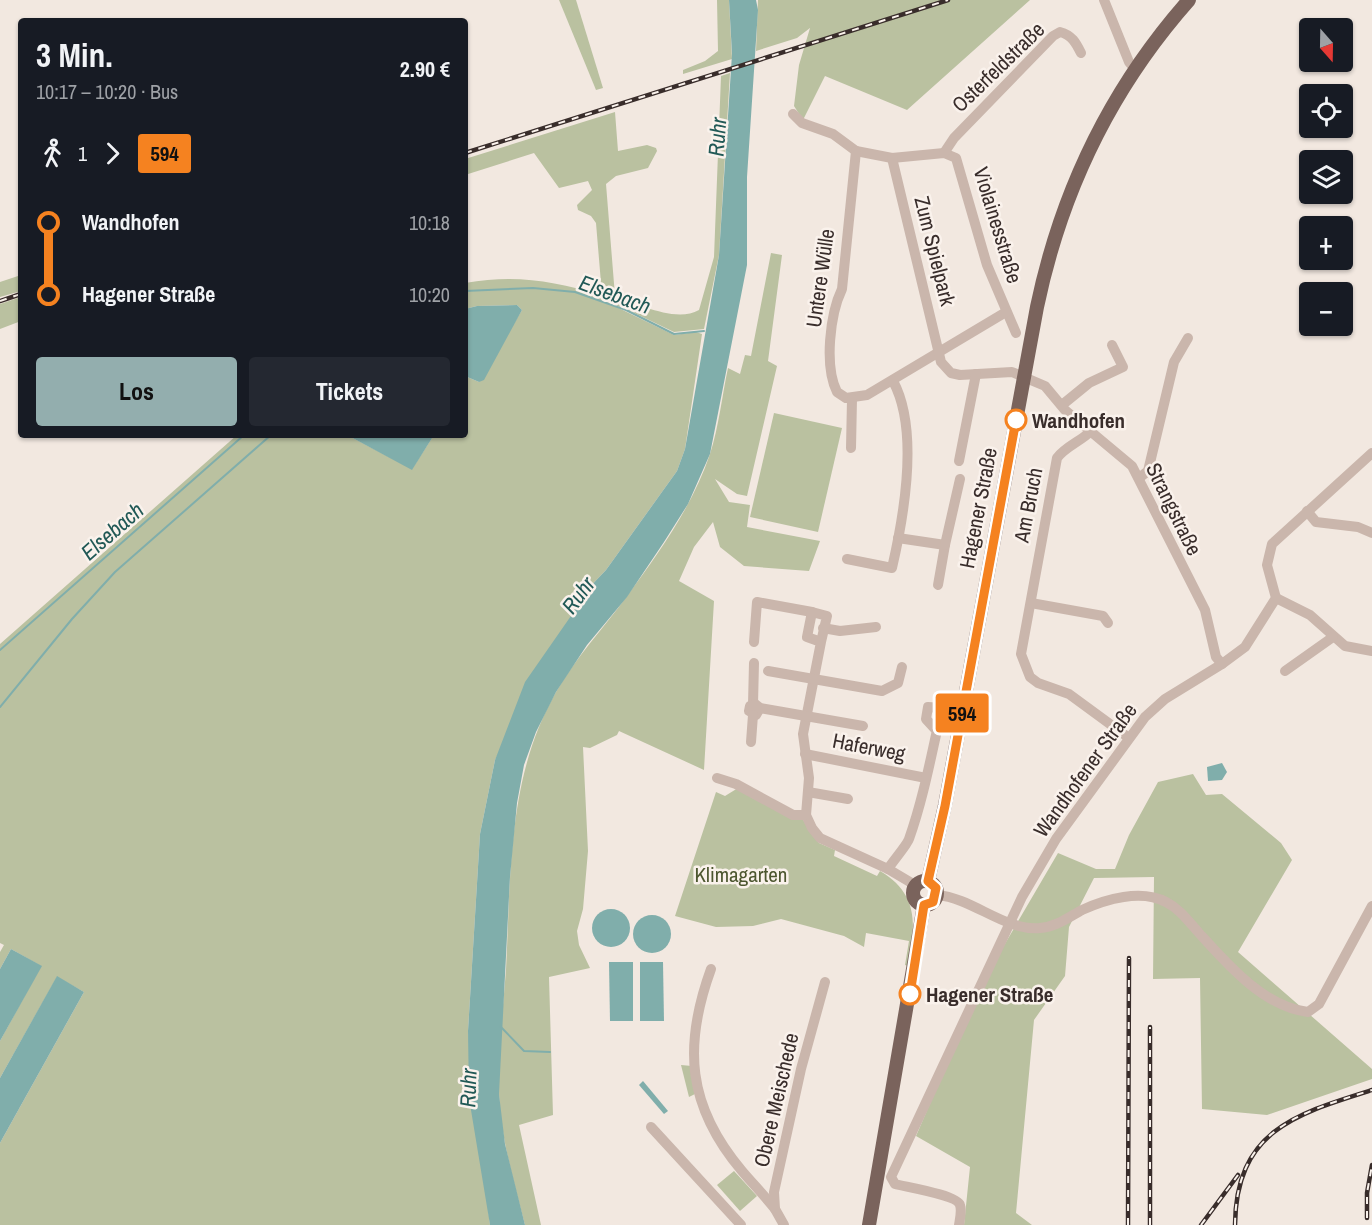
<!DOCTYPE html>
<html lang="de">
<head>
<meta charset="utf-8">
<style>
	body { margin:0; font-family:"Archivo Narrow",sans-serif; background:#242831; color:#f1f3f6; height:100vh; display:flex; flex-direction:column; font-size:22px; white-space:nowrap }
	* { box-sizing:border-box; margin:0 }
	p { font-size:20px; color:#9ea1a6 }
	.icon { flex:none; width:33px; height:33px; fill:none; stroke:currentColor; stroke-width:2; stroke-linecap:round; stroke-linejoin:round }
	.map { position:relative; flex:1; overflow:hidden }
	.panel { position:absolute; left:18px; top:18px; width:450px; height:420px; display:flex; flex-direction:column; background:#171b24; border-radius:6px; box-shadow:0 2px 4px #0004 }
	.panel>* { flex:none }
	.badge { padding:0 12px; border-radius:4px; font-size:21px; line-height:39px }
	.needle { width:39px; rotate:160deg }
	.tools { position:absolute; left:1299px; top:18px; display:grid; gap:12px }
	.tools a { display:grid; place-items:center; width:54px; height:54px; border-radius:6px; background:#171b24; box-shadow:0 2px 4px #0004; font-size:30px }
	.map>.badge { position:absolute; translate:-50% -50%; box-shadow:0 0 0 3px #fff }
	.legs { display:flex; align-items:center; gap:9px; height:66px; padding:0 18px; font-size:20px }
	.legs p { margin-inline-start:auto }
	.head { display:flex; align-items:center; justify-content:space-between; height:102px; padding:0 18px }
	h1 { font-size:33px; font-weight:700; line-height:45px }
	.action { display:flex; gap:12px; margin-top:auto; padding:12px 18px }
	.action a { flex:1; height:69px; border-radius:6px; background:#93aeae; color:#111; font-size:24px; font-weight:700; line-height:69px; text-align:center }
	.action a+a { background:#242831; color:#f1f3f6 }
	ul { padding:0 18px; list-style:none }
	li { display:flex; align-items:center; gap:21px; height:72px; font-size:22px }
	li i { display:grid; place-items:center; width:9px; height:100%; margin:0 8px; background:currentColor }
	li i::after { content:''; width:15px; height:15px; margin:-8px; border:4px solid; border-radius:50%; background:#171b24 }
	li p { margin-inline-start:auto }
	li:first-child i { background:linear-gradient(#0000 50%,currentColor 0) }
	li:last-child i { background:linear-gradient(currentColor 50%,#0000 0) }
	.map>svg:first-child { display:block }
</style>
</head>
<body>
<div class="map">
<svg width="1372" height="1225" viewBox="0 0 1372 1225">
	<rect width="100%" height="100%" fill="#f2e8e0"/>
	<g fill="#bac1a0">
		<polygon points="559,0 576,0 603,88 596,90"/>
		<polygon points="717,0 729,0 732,59 683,74 683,70 705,61 718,51"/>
		<polygon points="758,0 1030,0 907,110 825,76 803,120 794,106 799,65 810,28 797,38 756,51"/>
		<path d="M730,73L719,255L704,329L674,332L626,309L602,300L674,335L696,332L702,334L685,449L677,471L606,570L584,593L495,760L480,834L468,1031L490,1225H0V1143L84,992L57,977L0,1078V1041L41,966L11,949L0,969V952L4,945L0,943V644L237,435H347L412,469L434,435H465V376L479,382L522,310L517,305L477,306L465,309V283C516,274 553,281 602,295L596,223L591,216L578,210L577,205L592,190L588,181L559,188L534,153L465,175V159L615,112L618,151L647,145L656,148L657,151L648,168L616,176L606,184L615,296C638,304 676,323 699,310L714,257L721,76Z"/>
		<path d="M771,253L782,255L768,361L777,366L747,496L737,494L715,479L729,502L750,505L747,527L820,541L809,571L744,566L720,547L713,522L694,547L679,581L714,601L704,770L619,731L617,735L590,748L583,747L588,851L583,909L577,931L579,945L590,968L549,977L553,1115L519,1125L541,1225H525C514,1182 501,1139 499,1094C497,1054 503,1011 506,970C511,875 507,777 556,692C576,657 603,629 627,596C659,553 693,505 710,454C719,426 722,396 728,368L740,374L745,355L751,356Z"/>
		<polygon points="21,275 21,291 0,297 0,282"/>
		<polygon points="21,297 21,321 0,329 0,304"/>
		<polygon points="774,413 842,428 818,532 750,517"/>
		<polygon points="1193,774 1206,795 1222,794 1281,843 1292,860 1238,952 1372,1069 1372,1079 1267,1115 1202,1109 1200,978 1153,979 1154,877 1094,878 1069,927 1065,976 1034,1020 1016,1213 1032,1225 964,1225 970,1167 916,1136 982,983 1058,853 1096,869 1115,869 1129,835 1158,782"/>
		<path d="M738,788L801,817L819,843L835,850L834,856L877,876L880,871C919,894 916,925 908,966L905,965L909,941L866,933L864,947L844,936L781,919L753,926L716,927L675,916L716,792L725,796Z"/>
		<polygon points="681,1065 692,1066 697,1093 689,1097"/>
		<polygon points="734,1171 757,1196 740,1211 717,1185"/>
	</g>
	<g fill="#80aeab">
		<polygon points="729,0 756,0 758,10 747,177 747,265 710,454 688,504 664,542 627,597 587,645 556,692 536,732 524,765 517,803 510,877 499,1094 505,1144 525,1225 490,1225 469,1098 468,1031 480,834 495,760 525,682 573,613 584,593 606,570 677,471 685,449 719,255 732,54"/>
		<polygon points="517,305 522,310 484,380 479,382 465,376 465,309 477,306"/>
		<polygon points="347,435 434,435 412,470"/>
		<polygon points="1222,763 1227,772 1222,780 1208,781 1207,767"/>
		<circle cx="611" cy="928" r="19"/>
		<circle cx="652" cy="934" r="19"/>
		<polygon points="11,949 42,966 0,1041 0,969"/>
		<polygon points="609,962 633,962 633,1021 610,1021"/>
		<polygon points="640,962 663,962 664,1021 640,1021"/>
		<polygon points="57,976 84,992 0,1143 0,1078"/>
		<polygon points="643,1081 668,1111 664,1114 639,1085"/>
	</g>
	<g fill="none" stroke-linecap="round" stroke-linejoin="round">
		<g stroke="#80aeab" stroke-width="2">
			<polyline points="465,291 533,288 575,292 626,310 674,334 704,331"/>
			<polyline points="0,650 244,435"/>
			<polyline points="0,707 72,619 115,572 271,435"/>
			<polyline points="500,1026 524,1051 550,1052"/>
		</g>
		<g stroke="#cab6ac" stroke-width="10">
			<polyline points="1104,0 1129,62 1135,69"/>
			<polyline points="793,114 802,123 833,134 856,151 892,158 944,153 956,158 987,265 1016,333"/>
			<path d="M856,151L842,289C830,314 824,366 837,392L846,398L867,395L1006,312"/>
			<path d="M944,153L954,138L1053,36L1060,32C1072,35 1076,43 1081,53"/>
			<polyline points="892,158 941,362 951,373 960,375 1012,372 1045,386 1065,410 1132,466 1205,610 1216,657 1222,664"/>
			<polyline points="1062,405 1089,383 1123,367 1112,345"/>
			<path d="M1091,431C1080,442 1066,446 1057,458L1021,654L1030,677L1038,683L1069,694L1129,738"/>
			<polyline points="851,448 852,399"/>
			<polyline points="959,461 976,374"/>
			<polyline points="1139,478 1148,471 1174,362 1188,338"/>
			<polyline points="1307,511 1316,522 1358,527 1372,533"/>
			<polyline points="898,538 945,545 938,585"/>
			<polyline points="945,545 960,479"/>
			<path d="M847,559L892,568C904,516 919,429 893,381"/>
			<polyline points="1276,598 1310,615 1345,646 1372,651"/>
			<polyline points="1031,603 1103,616 1108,623"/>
			<polyline points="823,628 840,631 876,627"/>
			<polyline points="754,642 757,602 812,612"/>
			<polyline points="821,642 827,616 812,612 807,637 821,642 803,734 809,778 806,815 812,828 820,838 888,869 915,885"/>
			<polyline points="768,671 882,691 898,683 902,667"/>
			<polyline points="1285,671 1333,637"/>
			<polyline points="753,704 754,663"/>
			<polyline points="760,708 756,715 749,711 750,706 755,704 760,708 863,726"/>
			<polyline points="751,742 753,715"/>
			<polyline points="805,754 926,778"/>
			<polyline points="717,778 736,784 793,815 806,815"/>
			<polyline points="808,792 848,799"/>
			<path d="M888,869C893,861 907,845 909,839C924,797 932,751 942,708L928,707L926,719L937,731"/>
			<path d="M937,895C973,898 1004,931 1040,928C1056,927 1069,917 1082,910C1106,899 1141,889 1166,902C1180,909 1189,922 1199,933C1227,964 1264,1007 1308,1012L1319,1004L1372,906"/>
			<path d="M711,969C683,1046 687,1106 742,1171C753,1184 764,1195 775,1209"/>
			<polyline points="651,1127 741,1225"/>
			<polyline points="784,1225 775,1209 774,1192 801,1069 825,982"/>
			<path d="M959,1225C960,1219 962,1211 960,1205C957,1195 906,1187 895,1184L891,1177L1022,897L1056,839L1145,717L1165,699L1222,664L1245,647L1276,598L1267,565L1272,544L1372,453"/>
		</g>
		<g stroke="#7a635c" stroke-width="14">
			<circle cx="925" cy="893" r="12"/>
			<path d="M928,881L945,805L1037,307C1061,192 1111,88 1189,0"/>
			<polyline points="869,1225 924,905"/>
		</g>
		<defs>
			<g id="rail">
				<polyline points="465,153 948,0"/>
				<polyline points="0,301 21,294"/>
				<polyline points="1367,1218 1367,1193 1372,1165"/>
				<polyline points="1128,1225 1129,958"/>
				<polyline points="1150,1225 1150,1027"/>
				<polyline points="1201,1225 1238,1175"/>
				<path d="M1235,1225C1236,1131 1295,1114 1372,1090"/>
			</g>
		</defs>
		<use href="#rail" stroke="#392d2b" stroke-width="4.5"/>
		<use href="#rail" stroke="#faf2ec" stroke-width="2" stroke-dasharray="7" stroke-linecap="butt"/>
	</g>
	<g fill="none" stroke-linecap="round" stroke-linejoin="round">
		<defs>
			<polyline id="line-1" points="910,994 924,905 933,902 936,888 928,881 945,806 1016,420"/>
		</defs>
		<use href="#line-1" stroke="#fff" stroke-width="14"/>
		<use href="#line-1" stroke="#f58220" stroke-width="9"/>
	</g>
	<g fill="#fff" stroke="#f58220" stroke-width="3">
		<circle cx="1016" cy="420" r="10"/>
		<circle cx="910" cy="994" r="10"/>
	</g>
	<g text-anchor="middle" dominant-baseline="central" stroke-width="5" stroke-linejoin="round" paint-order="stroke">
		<g font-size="21" fill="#392d2b" stroke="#faf2ec">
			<text transform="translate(998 67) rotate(-44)">Osterfeldstraße</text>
			<text transform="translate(998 225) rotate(73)">Violainesstraße</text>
			<text transform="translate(935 251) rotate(76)">Zum Spielpark</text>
			<text transform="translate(820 278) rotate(-82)">Untere Wülle</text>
			<text transform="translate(1028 505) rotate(-79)">Am Bruch</text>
			<text transform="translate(978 508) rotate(-79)">Hagener Straße</text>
			<text transform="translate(1174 509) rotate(64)">Strangstraße</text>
			<text transform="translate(869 747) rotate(11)">Haferweg</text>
			<text transform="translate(1085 770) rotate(-54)">Wandhofener Straße</text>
			<text transform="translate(776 1100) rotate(-77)">Obere Meischede</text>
		</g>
		<g font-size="21" font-weight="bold" fill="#392d2b" stroke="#faf2ec" text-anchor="start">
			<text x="1032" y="420">Wandhofen</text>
			<text x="926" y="994">Hagener Straße</text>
		</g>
		<g font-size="21" fill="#4c562f" stroke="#faf2ec">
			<text x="741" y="874">Klimagarten</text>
		</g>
		<g font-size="22" font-style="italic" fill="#215956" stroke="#faf2ec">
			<text transform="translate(717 137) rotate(-86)">Ruhr</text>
			<text transform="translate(615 294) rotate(20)">Elsebach</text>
			<text transform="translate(112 531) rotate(-41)">Elsebach</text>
			<text transform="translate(578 595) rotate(-53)">Ruhr</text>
			<text transform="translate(468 1088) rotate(-88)">Ruhr</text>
		</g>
	</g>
</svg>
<div class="tools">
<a><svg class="needle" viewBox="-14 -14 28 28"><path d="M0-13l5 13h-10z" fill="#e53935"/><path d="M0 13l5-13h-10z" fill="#9ea1a6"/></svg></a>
<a><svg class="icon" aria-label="locate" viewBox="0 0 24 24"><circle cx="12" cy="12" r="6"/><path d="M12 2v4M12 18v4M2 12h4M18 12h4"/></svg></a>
<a><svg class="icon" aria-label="layers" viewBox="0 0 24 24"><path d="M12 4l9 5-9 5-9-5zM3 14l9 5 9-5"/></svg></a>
<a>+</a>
<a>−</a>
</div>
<b class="badge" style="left:962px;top:713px;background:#f58220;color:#111">594</b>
<section class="panel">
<div class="head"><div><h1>3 Min.</h1><p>10:17 – 10:20 · Bus</p></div><b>2.90 €</b></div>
<div class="legs"><svg class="icon" aria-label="walk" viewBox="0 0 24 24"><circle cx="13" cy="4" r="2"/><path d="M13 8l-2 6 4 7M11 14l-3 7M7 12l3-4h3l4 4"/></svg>1<svg class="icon" aria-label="forward" viewBox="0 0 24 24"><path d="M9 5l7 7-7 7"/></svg><b class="badge" style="background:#f58220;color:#111">594</b></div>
<ul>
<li><i style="color:#f58220"></i><b>Wandhofen</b><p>10:18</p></li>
<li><i style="color:#f58220"></i><b>Hagener Straße</b><p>10:20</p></li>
</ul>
<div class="action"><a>Los</a><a>Tickets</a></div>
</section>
</div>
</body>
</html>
